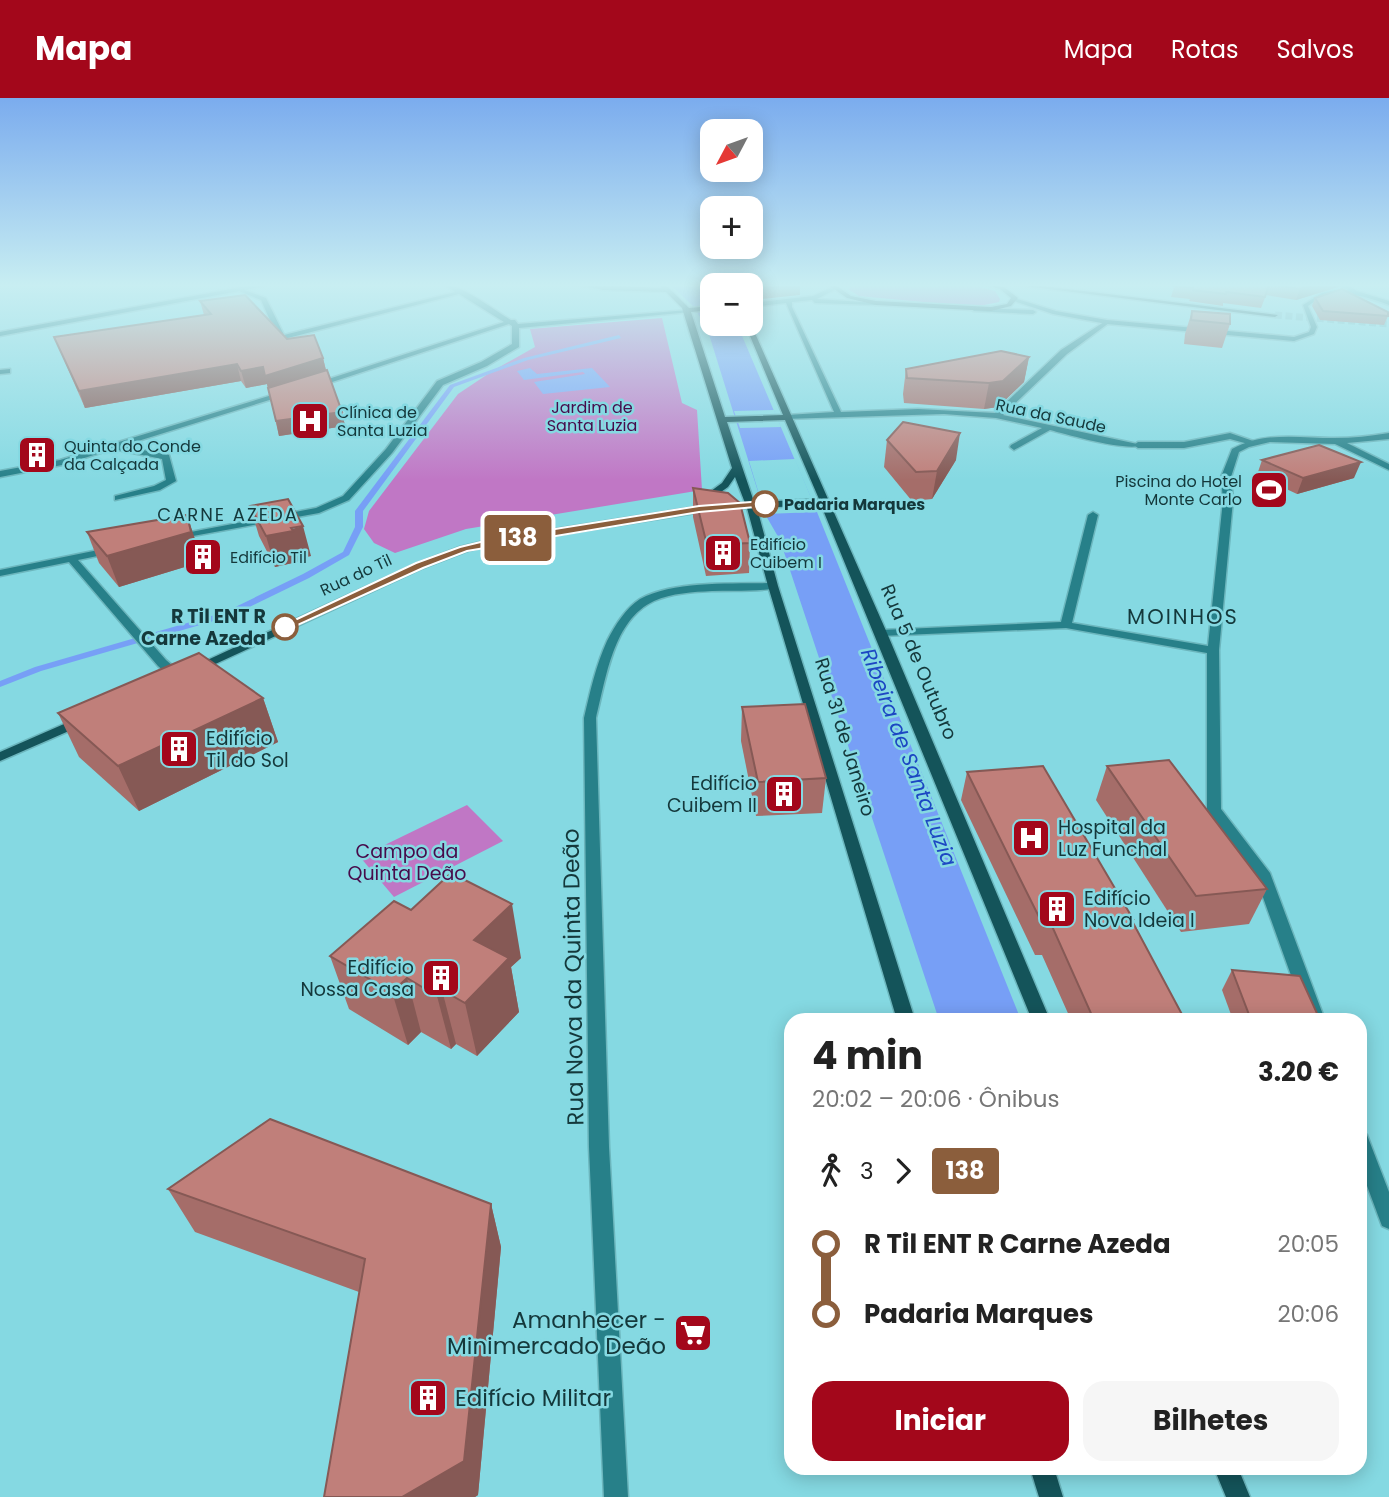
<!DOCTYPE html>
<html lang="pt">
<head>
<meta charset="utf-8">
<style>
	body { margin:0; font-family:Poppins,sans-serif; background:#f6f6f6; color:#222; height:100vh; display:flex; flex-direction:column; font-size:26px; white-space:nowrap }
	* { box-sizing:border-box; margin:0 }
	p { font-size:23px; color:#767676 }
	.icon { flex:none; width:38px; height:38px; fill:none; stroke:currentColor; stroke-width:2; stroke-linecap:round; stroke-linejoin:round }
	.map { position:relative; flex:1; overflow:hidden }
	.side { position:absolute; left:784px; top:915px; width:583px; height:462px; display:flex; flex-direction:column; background:#fff; border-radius:21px; box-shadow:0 4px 18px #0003 }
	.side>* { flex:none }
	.badge { padding:0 14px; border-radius:5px; font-size:24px; line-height:46px }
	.needle { width:46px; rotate:229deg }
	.buttons { position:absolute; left:700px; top:21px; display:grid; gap:14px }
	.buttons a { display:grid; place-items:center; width:63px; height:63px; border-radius:14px; background:#fff; box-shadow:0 4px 18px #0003; font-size:35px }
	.map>.badge { position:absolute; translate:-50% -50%; box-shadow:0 0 0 4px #fff }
	.legs { display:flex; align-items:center; gap:10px; height:77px; padding:0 28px; font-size:23px }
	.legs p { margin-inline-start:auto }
	.summary { display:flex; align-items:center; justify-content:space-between; height:119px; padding:0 28px }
	h1 { font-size:38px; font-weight:700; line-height:52px }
	.action { display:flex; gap:14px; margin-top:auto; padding:14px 28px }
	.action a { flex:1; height:80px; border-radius:21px; background:#a3071b; color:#fff; font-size:28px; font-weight:700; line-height:80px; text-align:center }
	.action a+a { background:#f6f6f6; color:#222 }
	ul { padding:0 28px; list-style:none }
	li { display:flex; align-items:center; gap:24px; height:70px; font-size:26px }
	li i { display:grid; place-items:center; width:10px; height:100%; margin:0 9px; background:currentColor }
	li i::after { content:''; width:18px; height:18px; margin:-9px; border:5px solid; border-radius:50%; background:#fff }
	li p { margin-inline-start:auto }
	li:first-child i { background:linear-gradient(#0000 50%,currentColor 0) }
	li:last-child i { background:linear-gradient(currentColor 50%,#0000 0) }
	header { display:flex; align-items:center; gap:42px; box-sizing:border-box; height:98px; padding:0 35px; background:#a3071b; color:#fff }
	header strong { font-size:33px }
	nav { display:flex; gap:38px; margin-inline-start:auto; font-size:24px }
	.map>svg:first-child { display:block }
</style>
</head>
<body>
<header>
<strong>Mapa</strong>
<nav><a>Mapa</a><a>Rotas</a><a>Salvos</a></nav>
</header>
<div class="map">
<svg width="1389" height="1399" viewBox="0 0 1389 1399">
	<rect width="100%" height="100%" fill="#85d9e2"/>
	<g fill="#c077c5">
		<polygon points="856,186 937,189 938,186 975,188 995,193 1000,201 999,204 974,209 934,207 934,205 859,198 848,191"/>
		<polygon points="662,220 682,305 697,312 702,392 466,431 395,455 374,445 364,431 369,413 458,296 494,272 535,249 530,231"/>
		<polygon points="467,707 503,743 394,799 360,759"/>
	</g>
	<g fill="#779ff6">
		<polygon points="670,186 701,186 712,197 712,226 737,226 817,414 1021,922 939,922 780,442 765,416 707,230 693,208"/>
		<polygon points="530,270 537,276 592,270 610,289 543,296 534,284 585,276 583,274 524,282 517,273"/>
	</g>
	<g fill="#85d9e2">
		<polygon points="774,312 781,329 740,330 734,313"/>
		<polygon points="795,361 817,414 765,416 749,363"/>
		<polygon points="1083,1370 1192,1370 1203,1399 1092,1399"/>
	</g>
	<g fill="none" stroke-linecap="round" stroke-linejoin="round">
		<polygon fill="#779ff6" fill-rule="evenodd" points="619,237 621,240 528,262 454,289 363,413 363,429 349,457 309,480 231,518 41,573 0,589 0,583 35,569 225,514 303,476 343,454 355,429 355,413 450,287 524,260"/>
		<polyline stroke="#6eb9c1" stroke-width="7" stroke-dasharray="7 3.5" stroke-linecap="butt" points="1275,217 1389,226"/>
		<defs>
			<polygon id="pedestrian" points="1230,335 1256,344 1252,347 1230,341 1184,350 1138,350 1134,347 1138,344 1184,344"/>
			<g id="minor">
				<path d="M258,186H271L245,192L266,200L284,237L455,194L443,186C461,186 494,212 511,222H515L518,226L688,212L691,214L519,230V249L487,268L443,287L392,355L349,402L319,415L171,442V438L175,437L316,410L343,398L386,351L437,283L481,264L512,246V228L509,226L317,289L310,287L504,224L459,196L284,241L277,238L261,202L239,193L0,238V234Z"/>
				<polygon points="570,186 588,186 600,189 597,191"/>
				<polygon points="1337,186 1345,186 1357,193 1352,194"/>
				<path d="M836,187L838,190L817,201L879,205L876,207L815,205L812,202L792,204V209L841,314L918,311L995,315L1061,252L1107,222L1109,225L1067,256L1003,317L1142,347C1129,354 1068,337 1050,332L1014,352L1010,349L1011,347L1042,330L996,320L944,316L784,321L783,319L787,317L834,314L786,205L751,209V205L813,198Z"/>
				<polygon points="10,271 10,275 0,276 0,272"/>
				<polygon points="285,293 292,295 122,348 169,357 176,383 160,392 115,402 115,398 154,388 166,382 162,361 113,351 62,367 0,379 0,373 60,362"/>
				<path d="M1389,335V341L1347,345L1389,366V372L1335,346L1270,344L1249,349L1239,354L1231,379L1233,402L1219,552L1221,711L1270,775L1325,922H1307L1255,777L1207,712V555L1066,530L881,538L875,535L881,532L1061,524L1088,417L1093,414L1098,417L1072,525L1208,548L1223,402L1221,379L1232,351C1265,333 1299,340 1334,340C1353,340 1371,338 1389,335Z"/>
				<polygon points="113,449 117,450 117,454 78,462 166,562 181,575 183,578 181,581 173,581 158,568 69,464 0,478 0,472"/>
				<path d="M773,485L777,486V490C756,494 733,492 712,493C693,494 672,495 654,503C613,522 606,581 596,620L609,1049L628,1399H604L589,1049L584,620C590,594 596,567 607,543C615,527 626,510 640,501C674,482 735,486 773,485Z"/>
				<polygon points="1360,1034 1367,1037 1389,1094 1389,1131 1382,1128 1360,1069"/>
			</g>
			<g id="tertiary">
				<path d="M1335,192L1357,193L1389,203V207C1361,197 1334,188 1308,208L1317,229L1314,236L1294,243L1107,226L1053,216L1011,202L1014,200L1056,213L1107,222L1294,239L1309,234L1311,229L1303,207L1322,195Z"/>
				<polygon points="975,210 1033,212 1036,214 1033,216 973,213"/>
			</g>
			<g id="secondary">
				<path d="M581,186L662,190L658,186H665L689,210L712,208V212L691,214L725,319L783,317L745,226H751L887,535L1050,922H1032L821,407L757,410L778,488L915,922H897L768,488L747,410L714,412L493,447L467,453L423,470L198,574H190L188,571L415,466L460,449L493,441L714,406L745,405L735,379L728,389L704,406L696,404L722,385L732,370L682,210L666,194L603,192ZM785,322L819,401L754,404L727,324Z"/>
				<polygon points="827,186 834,186 851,198 876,203 991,209 1007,206 1011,200 1000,191 983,186 1004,189 1018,200 1011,208 991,213 876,207 847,200"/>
				<polygon points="1008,186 1027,186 1278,217 1275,219"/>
				<polygon points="80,619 86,623 85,626 0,663 0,654"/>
				<polygon points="1030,1370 1054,1370 1063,1399 1039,1399"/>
				<polygon points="1214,1370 1238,1370 1250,1399 1226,1399"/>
			</g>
		</defs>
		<use href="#pedestrian" stroke="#6cb6bd" stroke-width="3"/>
		<use href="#minor" stroke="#6cb6bd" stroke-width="3"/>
		<use href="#tertiary" stroke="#6cb6bd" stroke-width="3"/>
		<use href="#secondary" stroke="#6cb6bd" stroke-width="3"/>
		<use href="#pedestrian" fill="#278089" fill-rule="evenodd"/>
		<use href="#minor" fill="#278089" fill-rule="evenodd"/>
		<use href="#tertiary" fill="#278089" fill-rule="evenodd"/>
		<use href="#secondary" fill="#14545a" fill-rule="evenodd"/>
	</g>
	<g fill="#a56d69">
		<polygon points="693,186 800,186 800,197 751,187 712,187 712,192"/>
		<polygon points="1175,186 1339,186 1338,189 1296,202 1266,197 1261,210 1223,205 1223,208 1189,203 1190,201 1171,199"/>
		<polygon points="1315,200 1388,218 1384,227 1320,222 1312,208"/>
		<polygon points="200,203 287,241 323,260 326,272 342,314 345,328 279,338 267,286 246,290 241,283 85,310 54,239 204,217"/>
		<polygon points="1192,213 1230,226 1222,250 1184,246 1185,236"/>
		<polygon points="1029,259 1024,284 998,309 984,311 904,305 903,296 906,271"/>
		<polygon points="887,342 956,362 932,401 912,403 884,369"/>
		<polygon points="1262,362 1354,380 1297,396 1257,377"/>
		<polygon points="693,390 750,445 749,475 706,478 693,419"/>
		<polygon points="250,408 311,458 300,460 301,463 275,469 259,438"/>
		<polygon points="87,434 197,447 201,464 119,489 99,465"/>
		<polygon points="263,600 278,644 139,713 79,659 58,615"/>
		<polygon points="742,609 826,680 822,715 756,718 741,643"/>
		<polygon points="1107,668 1267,791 1249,826 1181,834 1096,702"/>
		<polygon points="967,674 1133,821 1132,823 1185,922 1071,922 1042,857 1035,857 961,702"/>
		<polygon points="411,812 521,860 511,869 519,914 477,958 456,946 451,951 421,934 408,947 349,911 330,858"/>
		<polygon points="1232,872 1320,922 1233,922 1222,892"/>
		<polygon points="168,1091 491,1106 501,1149 478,1397 475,1399 324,1399 359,1194 195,1134"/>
	</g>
	<g fill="#865955">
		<polygon points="747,186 800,186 800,197 751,202 751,187 747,187"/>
		<polygon points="1317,186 1339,186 1338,189 1296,202 1300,191"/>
		<polygon points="1029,259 1024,284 998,309 984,311 989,285"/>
		<polygon points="323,260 327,277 269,295 267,286 246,290 241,273"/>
		<polygon points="237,266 241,283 85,310 79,293"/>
		<polygon points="342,314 345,328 279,338 276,323"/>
		<polygon points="960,335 956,362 932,401 937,373"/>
		<polygon points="1361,364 1354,380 1297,396 1303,380"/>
		<polygon points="187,417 197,447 201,464 119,489 107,458"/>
		<polygon points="303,428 311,458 300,460 301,463 275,469 266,438"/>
		<polygon points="263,600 278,644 139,713 118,668"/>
		<polygon points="512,806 521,860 511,869 519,914 477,958 465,905 474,842"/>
		<polygon points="407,880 421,934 408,947 392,894"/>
		<polygon points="442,892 456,946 451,951 437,898"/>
		<polygon points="491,1106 501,1149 478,1397 475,1399 402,1399"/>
	</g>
	<g fill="#c07f7a" stroke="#865955" stroke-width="2">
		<polygon points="1175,186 1317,186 1300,191 1269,186 1265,199 1226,194 1226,196 1193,192 1193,190 1174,188"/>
		<polygon points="1342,191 1388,214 1388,218 1323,213 1315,200"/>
		<polygon points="245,197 287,241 314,237 323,260 265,278 263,269 241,273 237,266 79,293 54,239 211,216 200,203"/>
		<polygon points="1192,213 1230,216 1230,226 1191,222"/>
		<polygon points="1001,253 1029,259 1003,283 989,285 907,280 906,271"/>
		<polygon points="327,272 342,314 276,323 268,290"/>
		<polygon points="903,324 960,335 937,373 916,374 887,342"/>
		<polygon points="1319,347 1361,364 1303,380 1262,362"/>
		<polygon points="693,390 728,395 740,405 750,445 707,447"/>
		<polygon points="288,401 303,428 291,430 293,433 266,438 250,408"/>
		<polygon points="187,417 191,434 107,458 87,434"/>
		<polygon points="199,555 263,600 118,668 58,615"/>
		<polygon points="805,606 826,680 758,684 742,609"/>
		<polygon points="1169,662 1267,791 1196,798 1107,668"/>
		<polygon points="1043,668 1133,821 1131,821 1185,922 1094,922 1052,828 1044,829 967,674"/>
		<polygon points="451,775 512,806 474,842 509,860 465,905 442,892 437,898 407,880 392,894 330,858 394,803 411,812"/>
		<polygon points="1232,872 1300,878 1320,922 1251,922"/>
		<polygon points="270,1021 491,1106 464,1363 402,1399 324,1399 365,1161 168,1091"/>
	</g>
	<linearGradient id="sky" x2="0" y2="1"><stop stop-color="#7bacee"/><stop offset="0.49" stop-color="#c8eef2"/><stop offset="1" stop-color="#c8eef2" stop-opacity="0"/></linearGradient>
	<rect width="1389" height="382" fill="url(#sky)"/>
	<polygon fill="#8b5e3c" stroke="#fff" stroke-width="2" points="765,403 768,404 768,408 699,414 467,453 423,470 289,531 280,529 416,465 460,449 493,441 699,408"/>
	<defs>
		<symbol id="hospital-square" viewBox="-11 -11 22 22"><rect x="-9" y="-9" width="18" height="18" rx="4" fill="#a3071b" stroke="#85d9e2"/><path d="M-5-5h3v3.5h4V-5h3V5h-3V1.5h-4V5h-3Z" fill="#fff"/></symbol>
		<symbol id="building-square" viewBox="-11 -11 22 22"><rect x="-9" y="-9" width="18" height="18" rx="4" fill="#a3071b" stroke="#85d9e2"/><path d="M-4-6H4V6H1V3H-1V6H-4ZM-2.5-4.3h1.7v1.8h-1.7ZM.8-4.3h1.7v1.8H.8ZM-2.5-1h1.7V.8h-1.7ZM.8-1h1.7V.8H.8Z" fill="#fff"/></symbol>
		<symbol id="stadium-square" viewBox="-11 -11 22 22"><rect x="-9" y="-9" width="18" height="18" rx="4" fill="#a3071b" stroke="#85d9e2"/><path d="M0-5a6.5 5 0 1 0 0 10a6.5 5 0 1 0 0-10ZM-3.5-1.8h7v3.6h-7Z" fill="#fff"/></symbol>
		<symbol id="supermarket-square" viewBox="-11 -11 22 22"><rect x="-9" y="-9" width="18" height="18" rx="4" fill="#a3071b" stroke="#85d9e2"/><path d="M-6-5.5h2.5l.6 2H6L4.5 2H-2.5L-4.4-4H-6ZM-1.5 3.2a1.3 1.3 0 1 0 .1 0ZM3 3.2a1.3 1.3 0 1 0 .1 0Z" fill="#fff"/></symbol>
	</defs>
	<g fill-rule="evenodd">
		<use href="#hospital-square" x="288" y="301" width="44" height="44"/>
		<use href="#building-square" x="15" y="335" width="44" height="44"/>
		<use href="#stadium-square" x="1247" y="370" width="44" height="44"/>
		<use href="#building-square" x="701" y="433" width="44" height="44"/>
		<use href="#building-square" x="181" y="437" width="44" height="44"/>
		<use href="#building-square" x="157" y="629" width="44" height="44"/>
		<use href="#building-square" x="762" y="674" width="44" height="44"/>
		<use href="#hospital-square" x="1009" y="718" width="44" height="44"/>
		<use href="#building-square" x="1035" y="789" width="44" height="44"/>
		<use href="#building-square" x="419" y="858" width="44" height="44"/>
		<use href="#supermarket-square" x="671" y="1213" width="44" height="44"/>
		<use href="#building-square" x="406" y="1278" width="44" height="44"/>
	</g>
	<g fill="#fff" stroke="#8b5e3c" stroke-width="3.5">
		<circle cx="765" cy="406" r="12"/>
		<circle cx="285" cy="529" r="12"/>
	</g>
	<g text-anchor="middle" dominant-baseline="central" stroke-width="5" stroke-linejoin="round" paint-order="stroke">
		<g font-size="16" fill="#470b4b" stroke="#85d9e2">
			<text x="592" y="309">Jardim de<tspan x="592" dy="18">Santa Luzia</tspan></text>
		</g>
		<g font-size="16" fill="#14383b" stroke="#85d9e2" text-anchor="start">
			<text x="337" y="314">Clínica de<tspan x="337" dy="18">Santa Luzia</tspan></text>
			<text x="64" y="348">Quinta do Conde<tspan x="64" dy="18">da Calçada</tspan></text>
			<text x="1242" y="383" text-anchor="end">Piscina do Hotel<tspan x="1242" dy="18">Monte Carlo</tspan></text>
			<text x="750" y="446">Edifício<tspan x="750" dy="18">Cuibem I</tspan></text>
			<text x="230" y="459">Edifício Til</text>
		</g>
		<g font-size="16" fill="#14383b" stroke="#85d9e2">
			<text transform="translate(1051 318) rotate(12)">Rua da Saude</text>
			<text transform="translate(356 477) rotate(-25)">Rua do Til</text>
		</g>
		<g font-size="16" font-weight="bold" fill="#14383b" stroke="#85d9e2" text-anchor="start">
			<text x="784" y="406">Padaria Marques</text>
		</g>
		<g font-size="18" letter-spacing="2" fill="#14383b" stroke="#85d9e2">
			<text x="228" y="416">CARNE AZEDA</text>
		</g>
		<g font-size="19" font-weight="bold" fill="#14383b" stroke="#85d9e2" text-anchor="end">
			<text x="266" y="518">R Til ENT R<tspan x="266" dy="22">Carne Azeda</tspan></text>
		</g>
		<g font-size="19" fill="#14383b" stroke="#85d9e2">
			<text transform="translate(919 564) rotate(67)">Rua 5 de Outubro</text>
			<text transform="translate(845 639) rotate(73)">Rua 31 de Janeiro</text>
		</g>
		<g font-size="19" fill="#14383b" stroke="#85d9e2" text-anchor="start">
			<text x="206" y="640">Edifício<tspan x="206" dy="22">Til do Sol</tspan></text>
			<text x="757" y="685" text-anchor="end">Edifício<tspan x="757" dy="22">Cuibem II</tspan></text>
			<text x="1058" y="729">Hospital da<tspan x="1058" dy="22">Luz Funchal</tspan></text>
			<text x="1084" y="800">Edifício<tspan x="1084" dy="22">Nova Ideia I</tspan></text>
			<text x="414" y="869" text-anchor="end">Edifício<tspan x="414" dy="22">Nossa Casa</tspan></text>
		</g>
		<g font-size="19" fill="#470b4b" stroke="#85d9e2">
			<text x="407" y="753">Campo da<tspan x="407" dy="22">Quinta Deão</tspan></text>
		</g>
		<g font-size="21" letter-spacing="2" fill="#14383b" stroke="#85d9e2">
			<text x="1183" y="518">MOINHOS</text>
		</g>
		<g font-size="21" font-style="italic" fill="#1c47c3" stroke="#85d9e2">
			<text transform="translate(909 659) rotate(69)">Ribeira de Santa Luzia</text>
		</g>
		<g font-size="23" fill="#14383b" stroke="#85d9e2">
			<text transform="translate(573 879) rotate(-91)">Rua Nova da Quinta Deão</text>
		</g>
		<g font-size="23" fill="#14383b" stroke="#85d9e2" text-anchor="end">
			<text x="666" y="1222">Amanhecer -<tspan x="666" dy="26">Minimercado Deão</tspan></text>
			<text x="455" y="1300" text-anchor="start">Edifício Militar</text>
		</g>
	</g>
</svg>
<div class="buttons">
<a><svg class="needle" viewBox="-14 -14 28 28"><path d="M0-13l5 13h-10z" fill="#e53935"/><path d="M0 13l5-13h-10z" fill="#767676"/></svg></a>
<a>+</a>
<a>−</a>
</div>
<b class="badge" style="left:518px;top:440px;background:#8b5e3c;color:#fff">138</b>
<section class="side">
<div class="summary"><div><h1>4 min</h1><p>20:02 – 20:06 · Ônibus</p></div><b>3.20 €</b></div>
<div class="legs"><svg class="icon" aria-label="walk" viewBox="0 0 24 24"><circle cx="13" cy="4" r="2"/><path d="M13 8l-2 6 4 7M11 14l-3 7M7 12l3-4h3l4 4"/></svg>3<svg class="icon" aria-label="forward" viewBox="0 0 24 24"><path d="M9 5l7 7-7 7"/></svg><b class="badge" style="background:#8b5e3c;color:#fff">138</b></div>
<ul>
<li><i style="color:#8b5e3c"></i><b>R Til ENT R Carne Azeda</b><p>20:05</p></li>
<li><i style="color:#8b5e3c"></i><b>Padaria Marques</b><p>20:06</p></li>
</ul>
<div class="action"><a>Iniciar</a><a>Bilhetes</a></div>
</section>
</div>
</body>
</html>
